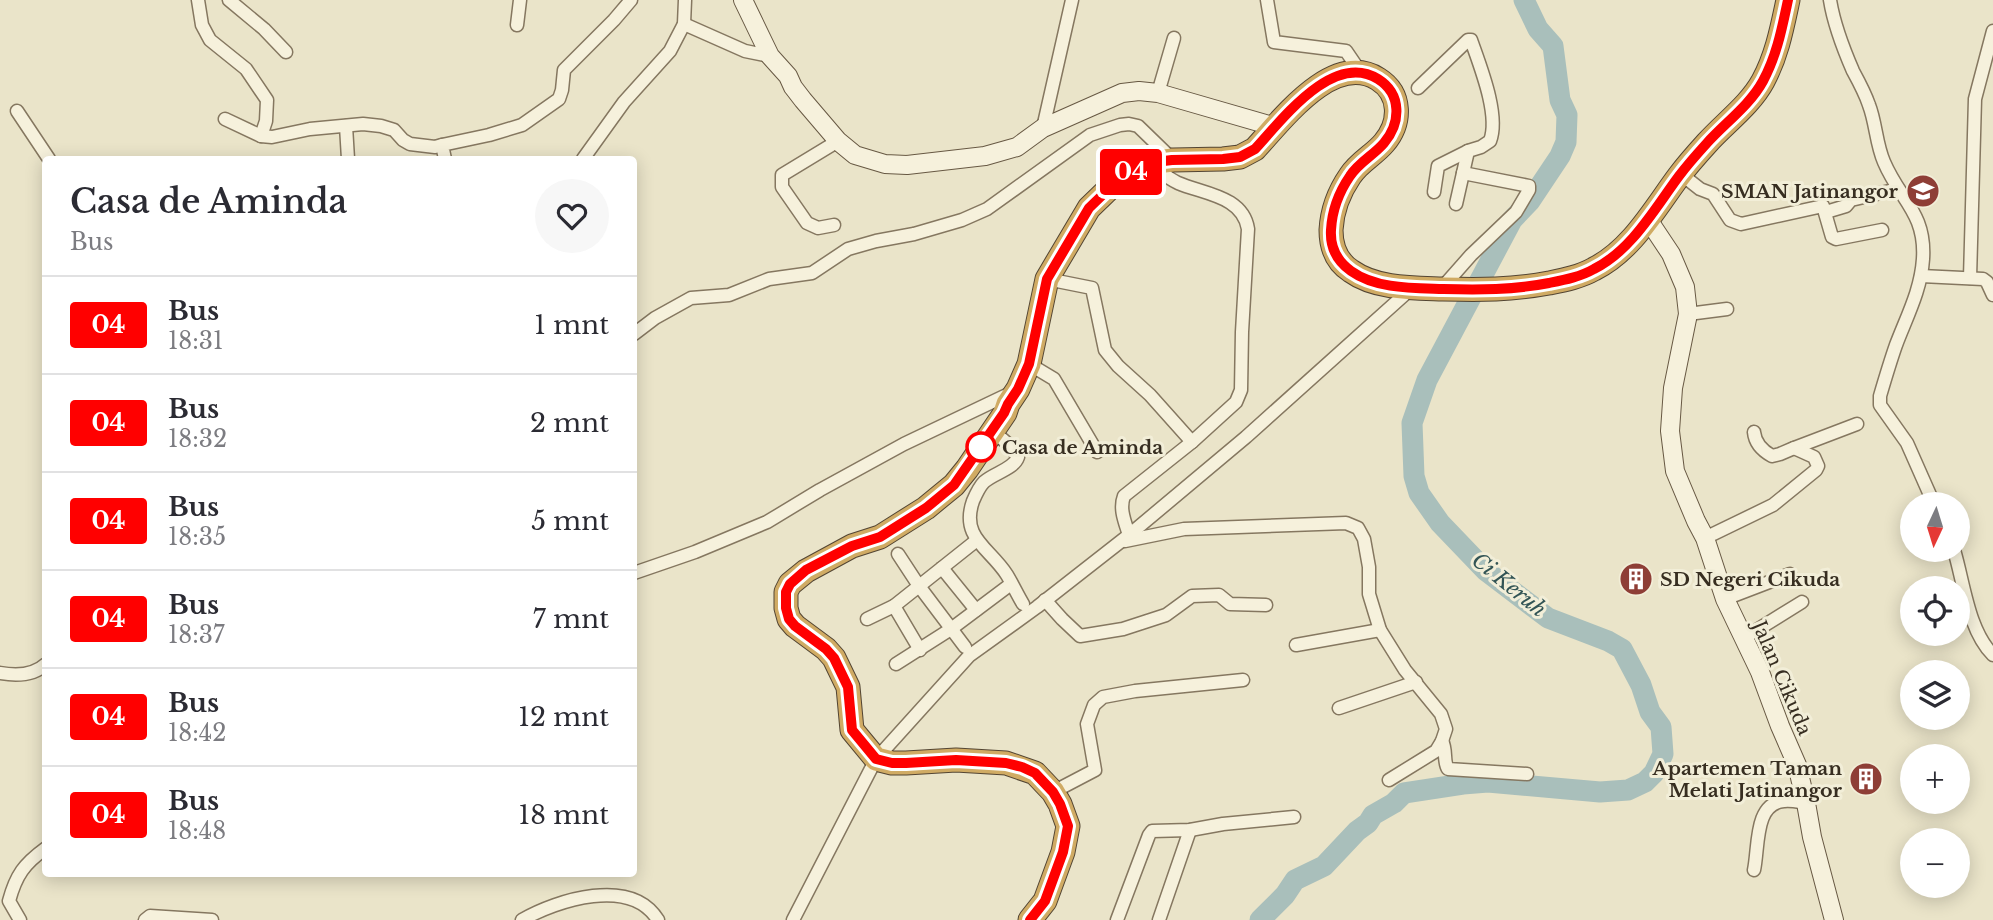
<!DOCTYPE html>
<html lang="id">
<head>
<meta charset="utf-8">
<style>
	body { margin:0; font-family:"Libre Baskerville",serif; background:#f7f7f7; color:#2b2b33; height:100vh; display:flex; flex-direction:column; font-size:26px; white-space:nowrap }
	* { box-sizing:border-box; margin:0 }
	p { font-size:23px; color:#7c7c81 }
	.icon { flex:none; width:38px; height:38px; fill:none; stroke:currentColor; stroke-width:2; stroke-linecap:round; stroke-linejoin:round }
	.map { position:relative; flex:1; overflow:hidden }
	.side { position:absolute; left:42px; top:156px; width:595px; height:721px; display:flex; flex-direction:column; background:#fff; border-radius:7px; box-shadow:0 4px 18px #0003 }
	.side>* { flex:none }
	.badge { padding:0 14px; border-radius:5px; font-size:24px; line-height:46px }
	.needle { width:46px; rotate:184deg }
	.controls { position:absolute; left:1900px; top:492px; display:grid; gap:14px }
	.controls a { display:grid; place-items:center; width:70px; height:70px; border-radius:50%; background:#fff; box-shadow:0 4px 18px #0003; font-size:35px }
	.map>.badge { position:absolute; translate:-50% -50%; box-shadow:0 0 0 4px #fff }
	.round { display:grid; place-items:center; flex:none; width:74px; height:74px; border-radius:37px; background:#f7f7f7 }
	.summary { display:flex; align-items:center; justify-content:space-between; height:119px; padding:0 28px }
	h1 { font-size:33px; font-weight:600; line-height:52px }
	ul { padding:0; list-style:none }
	li { display:flex; align-items:center; gap:21px; height:98px; padding:0 28px; border-top:2px solid #e1e1e2 }
	li div { flex:1 }
	li b { display:block; font-size:26px }
	li em { font-style:normal }
	li .badge { min-width:77px; font-weight:700; text-align:center }
	.map>svg:first-child { display:block }
</style>
</head>
<body>
<div class="map">
<svg width="1993" height="920" viewBox="0 0 1993 920">
	<rect width="100%" height="100%" fill="#eae4c9"/>
	<g fill="none" stroke-linecap="round" stroke-linejoin="round">
		<polyline stroke="#a9bfbb" stroke-width="21" points="1260,920 1285,895 1295,880 1324,866 1357,831 1368,823 1373,815 1394,803 1404,793 1463,784 1488,782 1600,792 1628,790 1645,782 1654,773 1663,754 1661,727 1650,712 1641,685 1622,649 1608,641 1548,618 1486,571 1440,523 1419,493 1414,476 1412,423 1427,380 1512,220 1530,201 1560,156 1566,142 1567,115 1560,100 1553,46 1538,29 1524,0"/>
		<defs>
			<g id="street">
				<polyline points="198,0 202,25 210,40 246,69 267,100 266,121 261,136"/>
				<polyline points="229,0 264,29 286,52"/>
				<polyline points="1267,0 1274,42 1346,51 1361,73"/>
				<path d="M1830,0C1834,25 1843,48 1853,71C1859,82 1865,93 1869,105C1876,123 1876,144 1884,162C1900,200 1926,213 1923,259C1921,290 1907,316 1896,345C1890,362 1885,379 1880,396V405L1907,443L1934,504"/>
				<polyline points="684,24 745,51 770,56"/>
				<polyline points="517,25 520,0"/>
				<path d="M1418,88L1468,40H1471C1480,66 1500,115 1490,141L1481,147L1468,151L1456,204"/>
				<polyline points="1158,93 1174,38"/>
				<polyline points="17,111 49,159"/>
				<polyline points="225,119 261,136 272,137 310,129 363,124 381,126 394,130 403,140 410,144 435,147 442,145"/>
				<polyline points="346,126 348,159"/>
				<polyline points="1043,128 1072,0"/>
				<polyline points="445,159 442,145 489,135 522,125 559,99 562,90 564,70 614,20 631,0"/>
				<polyline points="583,159 624,102 670,51 684,24 685,0"/>
				<polyline points="1681,174 1700,189 1713,194 1730,220 1741,224 1823,206 1832,237 1836,239 1882,230"/>
				<polyline points="1434,192 1438,166 1468,151"/>
				<polyline points="1826,212 1846,206 1851,200 1898,189"/>
				<polyline points="834,225 818,228 807,223 782,187 782,175 838,141"/>
				<polyline points="1921,276 1983,279 1987,282 1993,295"/>
				<polyline points="1970,278 1975,99 1993,31"/>
				<polyline points="1047,279 1092,288 1105,350 1118,366 1150,395 1192,442"/>
				<polyline points="1441,289 1471,255 1516,212 1529,190 1529,186 1463,173"/>
				<polyline points="1688,314 1727,309"/>
				<polyline points="634,334 655,318 691,298 729,295 769,279 812,273 848,249 876,241 914,234 962,220 987,209 1090,135 1120,125 1129,124 1138,126 1172,159"/>
				<polyline points="1029,364 1054,379 1097,452"/>
				<path d="M993,431L1008,444L1018,457C1014,469 994,473 984,482C979,487 976,494 973,501C960,538 990,548 1007,575C1013,585 1017,594 1023,604"/>
				<path d="M1754,432C1755,443 1763,451 1772,456L1780,454L1794,448L1857,424"/>
				<path d="M1129,535C1125,522 1119,509 1124,496L1192,442L1236,402L1241,390L1242,332L1248,229C1243,196 1204,194 1178,183C1168,178 1159,171 1150,165"/>
				<polyline points="1705,538 1773,505 1816,470 1818,466 1814,457 1794,448"/>
				<polyline points="1125,541 1184,529 1346,523 1358,528 1364,539 1369,567 1369,594 1380,630 1405,670 1441,714 1446,729 1442,741 1436,751 1389,780"/>
				<path d="M1954,550C1964,583 1968,630 1993,655"/>
				<polyline points="898,554 919,586 965,647"/>
				<polyline points="942,568 976,610"/>
				<polyline points="634,573 695,552 767,522 820,490 904,444 1011,393"/>
				<polyline points="1725,599 1790,574"/>
				<polyline points="1045,600 1062,619 1080,636 1123,629 1166,615 1192,596 1219,595 1230,604 1266,605"/>
				<polyline points="894,606 920,650"/>
				<polyline points="867,619 894,606 977,540"/>
				<polyline points="1744,638 1802,602"/>
				<polyline points="1296,645 1380,630"/>
				<polyline points="896,664 951,629 1011,584"/>
				<path d="M0,673C16,676 33,676 46,664"/>
				<polyline points="1339,708 1416,682"/>
				<path d="M1442,741C1447,750 1443,762 1448,769L1527,774"/>
				<polyline points="1053,792 1095,770 1087,724 1094,705 1103,697 1135,691 1243,680"/>
				<path d="M1754,870C1759,847 1754,803 1784,801C1791,800 1799,802 1806,803"/>
				<path d="M20,920L9,901C16,875 24,864 46,848"/>
				<polyline points="145,920 150,916 212,920"/>
				<path d="M522,920C557,900 631,876 658,920"/>
				<polyline points="793,920 876,759 969,656 1037,607 1129,535 1246,437 1413,287"/>
				<polyline points="1117,920 1149,835 1152,831 1190,830 1223,824 1294,817"/>
				<polyline points="1159,920 1190,830"/>
			</g>
			<g id="secondary">
				<polyline points="743,0 770,56 788,76 793,87 803,100 838,141 855,155 885,164 907,165 985,156 1017,147 1043,128 1122,93 1139,91 1158,93 1276,127"/>
				<polyline points="1647,218 1671,254 1685,287 1688,314 1673,388 1670,431 1675,471 1696,521 1705,538 1725,599 1760,672 1780,726 1797,765 1806,803 1812,837 1834,920"/>
			</g>
			<path id="highway" d="M1030,920L1045,901L1063,852L1068,826L1060,804L1053,792L1035,773L1006,763L956,760L906,763H892L876,759L852,730L848,687L834,658L826,649L795,626L789,619L786,608V592L790,584L806,571L852,546L880,537L926,508L954,485L967,469L1005,413L1008,404L1018,389L1029,364L1047,279L1089,208L1119,179L1147,163L1173,160L1223,159L1240,157L1255,149C1282,120 1333,51 1378,79C1402,94 1401,123 1384,143C1374,155 1359,162 1350,176C1339,192 1332,211 1331,230C1331,247 1337,262 1351,271C1376,289 1413,288 1443,289C1481,290 1511,290 1549,283C1564,280 1580,277 1594,269C1632,250 1655,208 1679,176C1688,164 1697,154 1707,143C1725,123 1750,105 1763,81C1777,55 1782,28 1788,0"/>
		</defs>
		<use href="#street" stroke="#857760" stroke-width="15"/>
		<use href="#secondary" stroke="#675843" stroke-width="20"/>
		<use href="#highway" stroke="#534533" stroke-width="25"/>
		<use href="#street" stroke="#f6f1dc" stroke-width="12"/>
		<use href="#secondary" stroke="#f6f1dc" stroke-width="18"/>
		<use href="#highway" stroke="#d0ab64" stroke-width="23"/>
	</g>
	<g fill="none" stroke-linecap="round" stroke-linejoin="round">
		<defs>
			<path id="line" d="M1030,920L1045,901L1063,852L1068,826L1060,804L1053,792L1035,773L1022,767L1006,763L956,760L906,763H892L876,759L852,730L848,687L834,658L826,649L795,626L789,619L786,608V592L790,584L806,570L852,546L880,537L926,508L954,485L1004,413L1008,404L1018,389L1029,364L1047,279L1089,208L1119,179L1147,163L1172,160L1223,159L1240,157L1255,149C1282,120 1333,51 1378,79C1402,94 1401,123 1384,143C1374,155 1359,162 1350,176C1339,192 1332,211 1331,230C1330,247 1337,261 1351,271C1376,289 1413,288 1443,289C1479,290 1513,290 1549,283C1564,280 1580,277 1594,269C1632,250 1655,208 1679,176C1688,164 1697,154 1707,143C1725,123 1750,105 1763,81C1777,55 1782,28 1788,0"/>
		</defs>
		<use href="#line" stroke="#fff" stroke-width="16"/>
		<use href="#line" stroke="#f00" stroke-width="10"/>
	</g>
	<defs>
		<symbol id="school-disc" viewBox="-11 -11 22 22"><circle r="9.5" fill="#8e3e36" stroke="#f2eed8"/><path d="M0-5L7-2L0 1L-7-2ZM-4 1L0 2.5L4 1V4Q0 6-4 4Z" fill="#fff"/></symbol>
		<symbol id="building-disc" viewBox="-11 -11 22 22"><circle r="9.5" fill="#8e3e36" stroke="#f2eed8"/><path d="M-4-6H4V6H1V3H-1V6H-4ZM-2.5-4.3h1.7v1.8h-1.7ZM.8-4.3h1.7v1.8H.8ZM-2.5-1h1.7V.8h-1.7ZM.8-1h1.7V.8H.8Z" fill="#fff"/></symbol>
	</defs>
	<g fill-rule="evenodd">
		<use href="#school-disc" x="1904" y="172" width="38" height="38"/>
		<use href="#building-disc" x="1617" y="560" width="38" height="38"/>
		<use href="#building-disc" x="1847" y="760" width="38" height="38"/>
	</g>
	<circle fill="#fff" stroke="#f00" stroke-width="3.5" cx="981" cy="447" r="14"/>
	<g text-anchor="middle" dominant-baseline="central" stroke-width="6" stroke-linejoin="round" paint-order="stroke">
		<g font-size="19" font-weight="bold" fill="#372e21" stroke="#f2eed8" text-anchor="end">
			<text x="1898" y="191">SMAN Jatinangor</text>
			<text x="1660" y="579" text-anchor="start">SD Negeri Cikuda</text>
			<text x="1842" y="768">Apartemen Taman<tspan x="1842" dy="22">Melati Jatinangor</tspan></text>
		</g>
		<g font-size="19" font-weight="bold" fill="#372e21" stroke="#f2eed8" text-anchor="start">
			<text x="1002" y="447">Casa de Aminda</text>
		</g>
		<g font-size="19" fill="#372e21" stroke="#f2eed8">
			<text transform="translate(1782 678) rotate(67)">Jalan Cikuda</text>
		</g>
		<g font-size="21" font-style="italic" fill="#325455" stroke="#f2eed8">
			<text transform="translate(1509 585) rotate(39)">Ci Keruh</text>
		</g>
	</g>
</svg>
<div class="controls">
<a><svg class="needle" viewBox="-14 -14 28 28"><path d="M0-13l5 13h-10z" fill="#e53935"/><path d="M0 13l5-13h-10z" fill="#7c7c81"/></svg></a>
<a><svg class="icon" aria-label="locate" viewBox="0 0 24 24"><circle cx="12" cy="12" r="6"/><path d="M12 2v4M12 18v4M2 12h4M18 12h4"/></svg></a>
<a><svg class="icon" aria-label="layers" viewBox="0 0 24 24"><path d="M12 4l9 5-9 5-9-5zM3 14l9 5 9-5"/></svg></a>
<a>+</a>
<a>−</a>
</div>
<b class="badge" style="left:1131px;top:172px;background:#f00;color:#fff">04</b>
<section class="side">
<div class="summary"><div><h1>Casa de Aminda</h1><p>Bus</p></div><a class="round"><svg class="icon" aria-label="heart" viewBox="0 0 24 24"><path d="M12 20l-8-8c-3-5 5-10 8-4 3-6 11-1 8 4z"/></svg></a></div>
<ul>
<li><span class="badge" style="background:#f00;color:#fff">04</span><div><b>Bus</b><p>18:31</p></div><em>1 mnt</em></li>
<li><span class="badge" style="background:#f00;color:#fff">04</span><div><b>Bus</b><p>18:32</p></div><em>2 mnt</em></li>
<li><span class="badge" style="background:#f00;color:#fff">04</span><div><b>Bus</b><p>18:35</p></div><em>5 mnt</em></li>
<li><span class="badge" style="background:#f00;color:#fff">04</span><div><b>Bus</b><p>18:37</p></div><em>7 mnt</em></li>
<li><span class="badge" style="background:#f00;color:#fff">04</span><div><b>Bus</b><p>18:42</p></div><em>12 mnt</em></li>
<li><span class="badge" style="background:#f00;color:#fff">04</span><div><b>Bus</b><p>18:48</p></div><em>18 mnt</em></li>
</ul>
</section>
</div>
</body>
</html>
